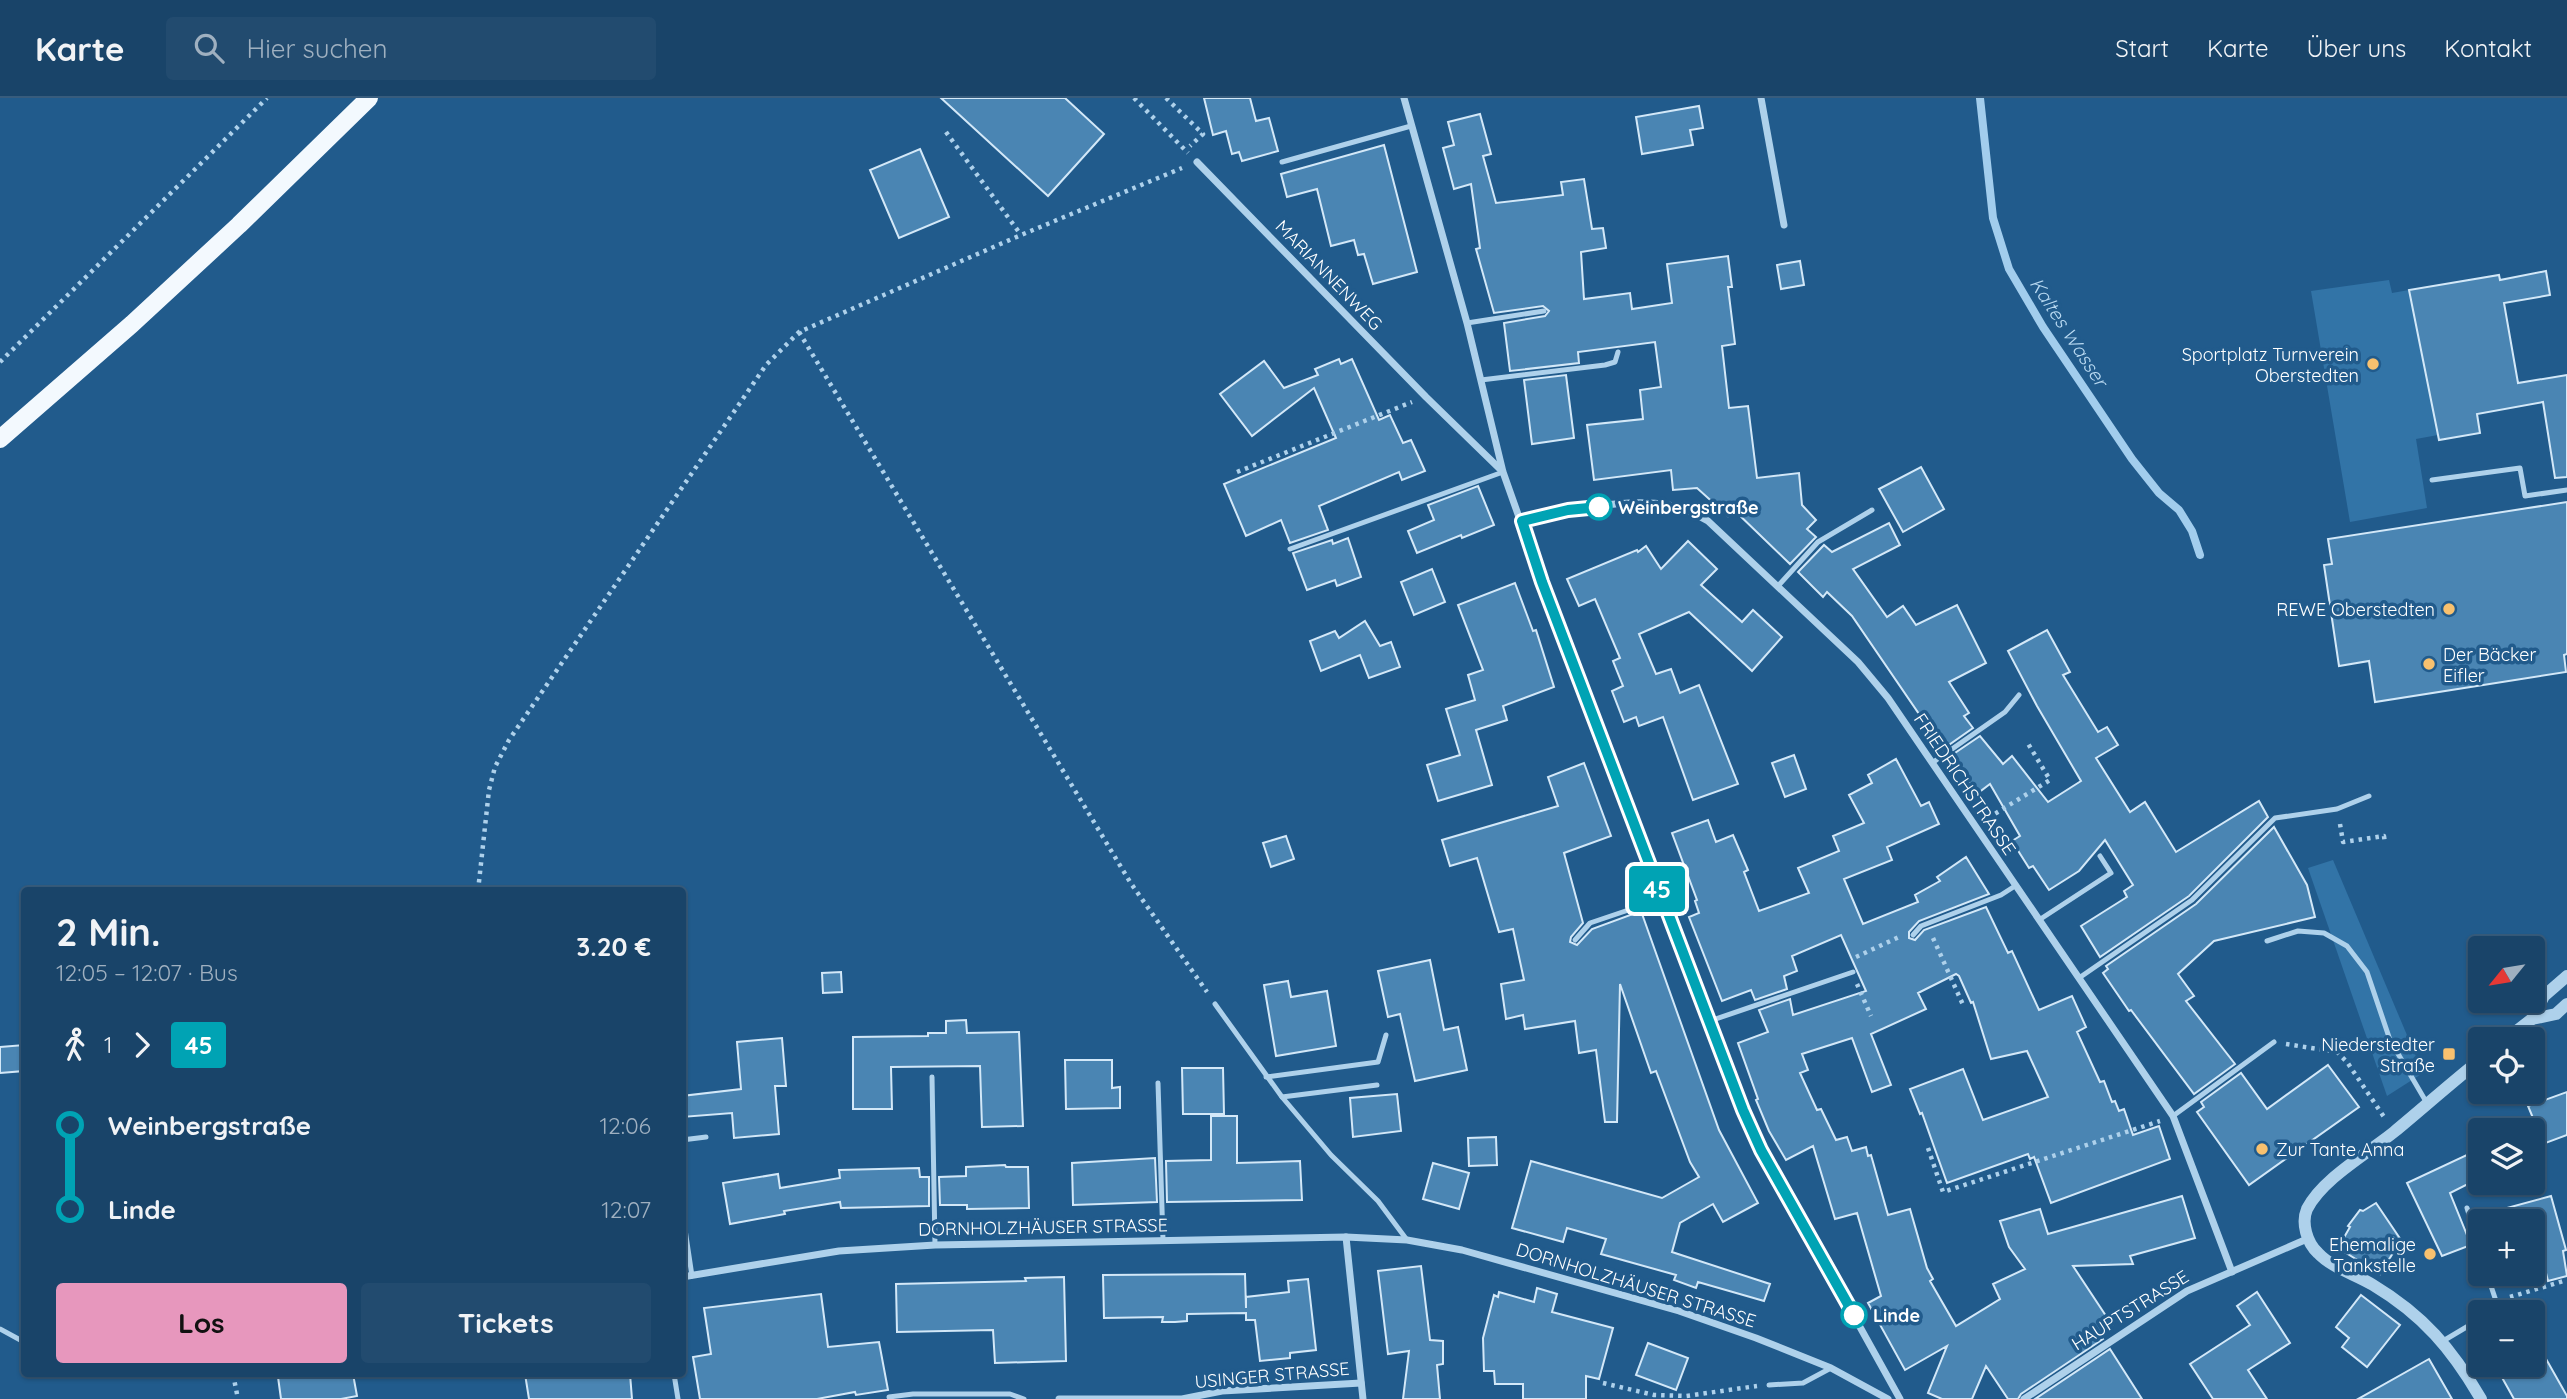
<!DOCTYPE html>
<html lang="de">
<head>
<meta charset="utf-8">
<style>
	body { margin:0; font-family:Quicksand,sans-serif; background:#224b6f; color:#f1f3f6; height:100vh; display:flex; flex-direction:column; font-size:26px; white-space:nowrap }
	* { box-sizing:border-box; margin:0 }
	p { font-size:23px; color:#9fb0c0 }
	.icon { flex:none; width:38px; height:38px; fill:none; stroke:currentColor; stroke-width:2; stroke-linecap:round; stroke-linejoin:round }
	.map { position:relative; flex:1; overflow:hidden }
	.panel { position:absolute; left:21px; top:789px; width:665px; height:490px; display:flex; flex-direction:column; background:#194469; border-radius:7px; box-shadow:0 2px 5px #0004,0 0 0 2px #375c7d }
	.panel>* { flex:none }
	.badge { padding:0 14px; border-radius:5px; font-size:24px; line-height:46px }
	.needle { width:46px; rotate:240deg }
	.tools { position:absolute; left:2468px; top:838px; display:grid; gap:14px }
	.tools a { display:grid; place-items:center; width:77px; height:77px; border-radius:7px; background:#194469; box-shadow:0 2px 5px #0004,0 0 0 2px #375c7d; font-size:35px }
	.map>.badge { position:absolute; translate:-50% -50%; box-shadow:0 0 0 4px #fff }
	.legs { display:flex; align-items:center; gap:10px; height:77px; padding:0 35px; font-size:23px }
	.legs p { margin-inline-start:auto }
	.summary { display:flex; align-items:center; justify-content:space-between; height:119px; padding:0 35px }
	h1 { font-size:38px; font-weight:700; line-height:52px }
	.button { display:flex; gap:14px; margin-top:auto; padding:14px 35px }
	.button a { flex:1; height:80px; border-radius:7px; background:#e797bd; color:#111; font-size:28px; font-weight:700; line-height:80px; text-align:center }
	.button a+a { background:#224b6f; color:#f1f3f6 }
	ul { padding:0 35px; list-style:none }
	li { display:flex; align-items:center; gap:24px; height:84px; font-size:26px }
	li i { display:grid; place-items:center; width:10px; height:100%; margin:0 9px; background:currentColor }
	li i::after { content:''; width:18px; height:18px; margin:-9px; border:5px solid; border-radius:50%; background:#194469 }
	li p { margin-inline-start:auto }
	li:first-child i { background:linear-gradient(#0000 50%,currentColor 0) }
	li:last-child i { background:linear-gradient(currentColor 50%,#0000 0) }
	header { display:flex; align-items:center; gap:42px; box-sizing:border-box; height:98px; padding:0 35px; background:#194469; border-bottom:2px solid #375c7d }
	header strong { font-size:33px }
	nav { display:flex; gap:38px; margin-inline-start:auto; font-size:24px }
	.search { width:490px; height:63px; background:#224b6f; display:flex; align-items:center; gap:18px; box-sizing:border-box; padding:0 24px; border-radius:7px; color:#9fb0c0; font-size:26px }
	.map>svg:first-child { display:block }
</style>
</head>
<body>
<header>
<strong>Karte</strong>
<div class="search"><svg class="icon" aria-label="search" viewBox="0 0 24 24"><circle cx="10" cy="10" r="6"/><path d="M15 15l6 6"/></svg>Hier suchen</div>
<nav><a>Start</a><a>Karte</a><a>Über uns</a><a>Kontakt</a></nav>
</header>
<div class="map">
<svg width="2567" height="1301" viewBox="0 0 2567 1301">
	<rect width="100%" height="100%" fill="#215b8c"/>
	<g fill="#3274a7">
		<polygon points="2389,182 2392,195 2409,192 2438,337 2416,341 2427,410 2350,424 2311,193"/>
		<polygon points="2333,762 2423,975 2387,998 2308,770"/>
	</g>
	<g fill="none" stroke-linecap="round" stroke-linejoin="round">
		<polyline stroke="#a2cded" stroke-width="8" points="1980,0 1993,120 2009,171 2043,229 2132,361 2159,395 2179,412 2192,433 2200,457"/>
	</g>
	<g fill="#4a85b3" stroke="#d3e8f8" stroke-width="2">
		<polygon points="941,0 1065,0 1104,36 1048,98"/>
		<polygon points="1204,0 1250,0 1256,23 1269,20 1278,53 1242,63 1239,54 1232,56 1226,33 1213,37"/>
		<polygon points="1699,8 1703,30 1690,32 1693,47 1642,56 1636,19"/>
		<polygon points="1480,16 1491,56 1483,58 1496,105 1563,97 1561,84 1584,81 1592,131 1603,130 1606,150 1581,154 1584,201 1630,195 1632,211 1672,205 1667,166 1728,158 1732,189 1728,189 1735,246 1722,248 1729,310 1748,308 1757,380 1799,375 1802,407 1816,422 1807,431 1816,439 1790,466 1734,412 1728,418 1697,390 1673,392 1671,372 1594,382 1587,327 1643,321 1640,292 1661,289 1655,244 1578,254 1579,265 1510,273 1504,225 1545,218 1549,213 1543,208 1494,215 1476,151 1480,150 1471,86 1454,91 1443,50 1454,47 1448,24"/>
		<polygon points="1384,47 1417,174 1373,186 1364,156 1358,157 1354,142 1331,148 1317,91 1287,99 1281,76"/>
		<polygon points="920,51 949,119 899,140 870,72"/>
		<polygon points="1800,163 1804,187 1781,191 1777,167"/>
		<polygon points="2546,173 2550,197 2504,205 2518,285 2567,277 2567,379 2555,380 2543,304 2477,316 2480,335 2439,342 2409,192 2499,177 2500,182"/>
		<polygon points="1339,261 1341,266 1352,261 1379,322 1390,317 1403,345 1411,342 1425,373 1402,382 1399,374 1319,408 1328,432 1290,445 1281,422 1246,438 1224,386 1336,340 1314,290 1252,338 1220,296 1264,263 1284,290 1318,277 1315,271"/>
		<polygon points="1566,277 1574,340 1532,346 1524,282"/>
		<polygon points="1921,369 1944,411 1903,434 1879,391"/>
		<polygon points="1478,388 1494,427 1462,440 1461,437 1417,455 1408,433 1434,422 1428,407"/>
		<polygon points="2567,404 2567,556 2564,557 2566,574 2375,604 2369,563 2339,568 2324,467 2332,466 2328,441"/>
		<polygon points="1889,425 1900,447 1853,471 1887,519 1903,508 1916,527 1957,507 1986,565 1949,584 1969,615 1964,618 1973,630 1943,651 1852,518 1827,494 1823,499 1798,474 1824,447 1832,454"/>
		<polygon points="1348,440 1361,479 1337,488 1335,482 1307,492 1293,455 1332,442 1333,446"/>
		<polygon points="1688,443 1717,471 1701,487 1742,524 1753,512 1782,539 1752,573 1689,514 1639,536 1656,576 1671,571 1680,595 1699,587 1738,686 1693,702 1663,619 1639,628 1636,619 1624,624 1612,593 1623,588 1613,563 1620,560 1595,501 1579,508 1567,481 1637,452 1638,454 1646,448 1661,471"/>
		<polygon points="1432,471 1445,504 1414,517 1401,484"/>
		<polygon points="1515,485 1533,533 1536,532 1554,589 1503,608 1507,622 1476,632 1492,687 1438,703 1427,667 1460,657 1446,611 1475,602 1468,577 1483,572 1458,507"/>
		<polygon points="1365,523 1380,548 1391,544 1400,569 1369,580 1360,557 1321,573 1310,543 1335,533 1339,540"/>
		<polygon points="2047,532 2070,574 2063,577 2098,634 2107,629 2118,647 2096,660 2130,714 2145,704 2176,754 2259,703 2268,719 2189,798 2100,859 2081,828 2127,799 2124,793 2133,787 2105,742 2079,773 2049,792 2033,768 2029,770 2012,743 2020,738 1990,686 1978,695 1949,659 1980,638 2003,666 2012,658 2048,704 2081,683 2037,608 2008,553"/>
		<polygon points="1794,657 1806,691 1785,699 1772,665"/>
		<polygon points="1896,661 1921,708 1929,704 1939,726 1887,749 1892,762 1844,781 1863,826 1918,804 1915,797 1940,783 1937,779 1966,759 1989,796 1919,823 1909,834 1909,840 1915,842 1924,832 1986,809 2008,855 2012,853 2039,912 2072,898 2086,929 2077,934 2100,984 2104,983 2112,1004 2115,1003 2119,1013 2124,1011 2133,1037 2159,1028 2170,1061 2051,1105 2034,1059 2030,1061 2028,1056 1947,1085 1922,1015 1920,1016 1910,991 1963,971 1983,1022 2048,999 2027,953 1991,961 1973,904 1971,905 1959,878 1956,876 1918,895 1926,911 1871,936 1891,987 1872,994 1852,940 1802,956 1808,972 1800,975 1817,1012 1821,1011 1836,1042 1847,1039 1852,1053 1866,1049 1868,1058 1871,1057 1888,1117 1910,1111 1927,1170 1933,1181 1930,1183 1956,1228 2000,1201 1993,1186 2025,1171 2009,1149 2000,1123 2040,1111 2048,1136 2182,1098 2195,1140 2130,1158 2133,1166 2073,1168 2112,1227 2100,1236 2103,1241 2021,1296 2018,1301 2008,1301 1986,1268 1972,1301 1942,1301 1928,1295 1947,1248 1905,1272 1868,1205 1881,1198 1857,1115 1835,1121 1813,1048 1786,1062 1769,1033 1756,1002 1758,1001 1738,945 1768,934 1759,912 1790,901 1793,917 1866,893 1841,837 1792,858 1797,873 1784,878 1787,891 1755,902 1751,892 1722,903 1689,819 1699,815 1695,803 1697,802 1672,735 1708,722 1716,744 1733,737 1748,772 1744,774 1759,813 1809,795 1798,770 1839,753 1833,738 1864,725 1849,697 1872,685 1868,677"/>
		<polygon points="1584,665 1611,738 1564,755 1583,825 1571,839 1570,844 1577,847 1592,831 1641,813 1719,1032 1758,1105 1723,1124 1713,1106 1680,1125 1672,1154 1770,1186 1764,1203 1698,1184 1696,1190 1674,1182 1676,1177 1601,1156 1606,1141 1567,1130 1563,1144 1512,1130 1531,1063 1662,1100 1699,1079 1690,1064 1656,973 1651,975 1620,886 1617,1024 1605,1024 1596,952 1579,955 1575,923 1525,931 1523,917 1506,921 1501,886 1524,882 1513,831 1499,834 1477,760 1450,768 1442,742 1558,708 1548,679"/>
		<polygon points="2274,729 2307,787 2315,819 2214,843 2178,876 2194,898 2186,903 2235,966 2194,996 2131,912 2129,913 2103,875 2108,871 2106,868 2196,806"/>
		<polygon points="1286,738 1294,761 1271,769 1263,745"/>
		<polygon points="1430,862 1444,932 1458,929 1467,972 1415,983 1400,916 1388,919 1378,873"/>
		<polygon points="841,874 842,894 823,895 822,875"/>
		<polygon points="1288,883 1291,899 1327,893 1336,948 1276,958 1264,887"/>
		<polygon points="966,922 967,935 1019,934 1023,1028 982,1029 980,968 891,969 892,1011 853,1011 853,939 928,938 928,935 946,935 946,923"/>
		<polygon points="782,940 786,988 775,988 779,1036 734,1040 732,1015 682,1019 682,998 741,991 737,944"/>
		<polygon points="24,947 24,973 0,975 0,949"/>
		<polygon points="1065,962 1112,962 1112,990 1120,989 1120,1010 1066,1011"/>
		<polygon points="2328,967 2359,1009 2249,1087 2197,1014 2204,1009 2201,1004 2241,975 2267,1011"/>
		<polygon points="1182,970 1223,970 1224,1016 1183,1016"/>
		<polygon points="2567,994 2567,1037 2532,1050 2533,1020 2528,1008"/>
		<polygon points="1397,996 1401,1033 1353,1039 1350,1000"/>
		<polygon points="1211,1018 1237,1018 1237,1065 1300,1063 1302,1102 1167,1104 1166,1063 1211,1062"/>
		<polygon points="1496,1039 1497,1067 1469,1068 1468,1040"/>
		<polygon points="2471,1055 2480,1073 2480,1080 2450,1095 2471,1147 2442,1158 2407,1085"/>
		<polygon points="1155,1060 1157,1104 1073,1107 1072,1065"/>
		<polygon points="1433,1065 1469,1075 1459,1111 1423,1101"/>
		<polygon points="1005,1067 1006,1069 1028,1069 1029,1110 967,1111 967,1107 940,1107 939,1079 966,1078 966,1069"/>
		<polygon points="919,1070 920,1079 929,1079 929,1108 841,1110 840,1104 784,1113 785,1116 730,1126 723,1085 778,1076 780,1090 840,1080 839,1072"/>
		<polygon points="2551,1098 2566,1152 2563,1153 2567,1178 2548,1183 2542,1159 2532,1162 2532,1124 2481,1124 2481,1117"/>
		<polygon points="2376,1105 2401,1142 2380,1176 2338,1150 2350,1129 2348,1128 2360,1112 2363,1113"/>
		<polygon points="1421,1168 1430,1242 1443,1243 1443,1266 1437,1267 1440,1301 1403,1301 1409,1253 1388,1256 1378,1173"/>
		<polygon points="1245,1176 1246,1210 1246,1199 1289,1194 1288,1183 1308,1181 1316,1252 1290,1255 1290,1260 1260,1263 1255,1222 1246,1222 1246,1215 1187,1216 1187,1223 1175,1224 1162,1224 1163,1219 1104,1220 1103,1177"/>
		<polygon points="1064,1179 1066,1263 995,1265 993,1232 897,1234 896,1186 1026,1183 1025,1180"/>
		<polygon points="1537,1190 1557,1196 1552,1214 1613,1230 1599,1281 1586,1278 1586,1301 1523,1301 1523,1286 1495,1286 1494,1273 1484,1273 1483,1240 1494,1197 1498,1199 1499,1194 1534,1204"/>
		<polygon points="2257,1194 2290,1245 2248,1272 2267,1301 2213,1301 2190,1266 2250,1227 2237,1208"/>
		<polygon points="821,1196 828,1249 879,1244 888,1292 856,1297 855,1294 817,1301 700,1301 693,1259 711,1256 704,1210"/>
		<polygon points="2361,1197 2400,1227 2367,1269 2342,1249 2349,1240 2336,1229"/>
		<polygon points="2532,1236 2567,1298 2567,1301 2514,1301 2495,1267 2532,1267"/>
		<polygon points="1648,1245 1688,1260 1676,1292 1636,1277"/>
		<polygon points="2110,1251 2142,1301 2035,1301"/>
		<polygon points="2429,1261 2452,1301 2358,1301"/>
		<polygon points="302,1276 353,1276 357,1298 341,1301 281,1301 278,1279"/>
		<polygon points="525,1276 630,1276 632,1301 529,1301"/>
	</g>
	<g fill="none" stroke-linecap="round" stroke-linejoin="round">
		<g stroke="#aed1eb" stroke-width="4.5" stroke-dasharray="3.5 5" stroke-linecap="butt">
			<polyline points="1134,0 1188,55"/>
			<polyline points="1166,0 1203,36 1190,48"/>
			<polyline points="946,34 1021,137"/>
			<polyline points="799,234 1130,784 1207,894"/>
			<polyline points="0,264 267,0"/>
			<polyline points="1237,374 1412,304"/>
			<polyline points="1988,720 2050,682 2027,644"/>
			<polyline points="2340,726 2343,744 2384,738 2385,746"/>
			<polyline points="478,793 489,692 495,669 509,642 766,267 799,234 1021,137 1182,70"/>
			<polyline points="1933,840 1964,909"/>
			<polyline points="1856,859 1899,839"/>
			<polyline points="1857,886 1871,918"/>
			<polyline points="2286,946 2337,954 2347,964 2384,1019"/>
			<polyline points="1928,1050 1943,1094 2160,1023"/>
			<polyline points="2510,1199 2567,1182"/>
			<polyline points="233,1276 238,1301"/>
			<polyline points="1603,1285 1654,1297 1686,1298 1757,1288"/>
		</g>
		<g stroke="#aed1eb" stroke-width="5">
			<polyline points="1282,64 1411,28"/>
			<polyline points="1467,225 1544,213"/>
			<polyline points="1481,282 1605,267 1615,264 1618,254"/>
			<polyline points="2432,382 2520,370 2525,398 2567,392"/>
			<polyline points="1290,451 1503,374"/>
			<polyline points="1778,488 1818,444 1872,412"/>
			<polyline points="1932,665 2005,614 2019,597"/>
			<polyline points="2039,822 2111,775 2100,758"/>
			<polyline points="1913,837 1921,828 2001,797 2015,788"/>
			<polyline points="1575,842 1590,825 1661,801"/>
			<polyline points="2267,843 2298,833 2324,835 2347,848 2367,874 2390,942 2428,1007"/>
			<polyline points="2079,880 2192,802 2275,720 2337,711 2369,698"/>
			<polyline points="1215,906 1282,999 1331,1057 1378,1103 1407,1142"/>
			<polyline points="1707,924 1853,874"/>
			<polyline points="932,979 935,1147"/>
			<polyline points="1266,979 1378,964 1386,937"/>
			<polyline points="1158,985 1163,1142"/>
			<polyline points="1282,999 1377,987"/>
			<polyline points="2173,1018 2274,944"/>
			<polyline points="682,1042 706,1039"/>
			<polyline points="2467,1110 2480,1151"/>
			<polyline points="682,1111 692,1178"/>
			<polyline points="2487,1176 2496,1203 2495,1212 2491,1214"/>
			<polyline points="0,1231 24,1244"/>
			<polyline points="2443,1243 2480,1221"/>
			<polyline points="674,1276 678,1301"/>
			<polyline points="1769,1287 1803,1285 1831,1270"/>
			<polyline points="889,1299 913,1296 1010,1296 1024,1301"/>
		</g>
		<g stroke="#aed1eb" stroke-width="7">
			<polyline points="1404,0 1467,225 1503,374 1542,484 1707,924 1761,1051 1900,1301"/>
			<polyline points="1761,0 1784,127"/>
			<polyline points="1197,64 1426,299 1502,373"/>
			<path d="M1522,423C1563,413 1626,399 1668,407C1683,409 1696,416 1708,423L1858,564L1888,600L2173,1018L2232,1174"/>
			<polyline points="1346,1139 1363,1301"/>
			<polyline points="682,1179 839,1153 935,1147 1346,1139 1407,1142 1462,1152 1679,1213 1756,1240 1831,1270 1888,1301"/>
			<polyline points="1059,1301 1182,1301 1222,1293 1361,1285"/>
			<polyline points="2024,1301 2187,1193 2307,1141"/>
		</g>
		<g stroke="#aed1eb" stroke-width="12">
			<polyline points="2532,921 2544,898 2567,878"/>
			<polyline points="2505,942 2532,921 2556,916 2567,906"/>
			<path d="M2480,962C2451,985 2423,1010 2394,1034C2368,1055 2322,1081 2307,1111C2301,1125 2307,1145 2318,1155C2332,1170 2355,1176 2373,1187C2423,1217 2452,1251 2481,1301"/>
		</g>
		<polyline stroke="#f3f9fe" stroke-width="18" points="0,341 132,226 239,127 369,0"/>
	</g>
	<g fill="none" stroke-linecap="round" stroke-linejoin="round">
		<defs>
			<polyline id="line-1" points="1599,409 1568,412 1522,423 1542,484 1743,1012 1761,1052 1854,1217"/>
		</defs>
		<use href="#line-1" stroke="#fff" stroke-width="16"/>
		<use href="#line-1" stroke="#00a3b4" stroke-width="10"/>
	</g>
	<g fill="#f8c16f" stroke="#215b8c" stroke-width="2.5">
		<circle cx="2373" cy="266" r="7"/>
		<circle cx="2449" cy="511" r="7"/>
		<circle cx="2429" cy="566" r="7"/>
		<rect x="2442" y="949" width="14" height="14" rx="3.5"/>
		<circle cx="2262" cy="1051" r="7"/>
		<circle cx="2430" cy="1156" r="7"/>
	</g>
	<g fill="#fff" stroke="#00a3b4" stroke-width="3.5">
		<circle cx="1599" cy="409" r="12"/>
		<circle cx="1854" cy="1217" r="12"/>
	</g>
	<g text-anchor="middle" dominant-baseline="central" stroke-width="7" stroke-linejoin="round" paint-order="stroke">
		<g font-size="18" fill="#fff" stroke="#215b8c">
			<text transform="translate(1329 177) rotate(46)">MARIANNENWEG</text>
			<text transform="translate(1965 686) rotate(56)">FRIEDRICHSTRASSE</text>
			<text transform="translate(1043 1129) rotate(-1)">DORNHOLZHÄUSER STRASSE</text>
			<text transform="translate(1636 1187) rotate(17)">DORNHOLZHÄUSER STRASSE</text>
			<text transform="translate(2130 1212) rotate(-32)">HAUPTSTRASSE</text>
			<text transform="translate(1272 1277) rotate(-5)">USINGER STRASSE</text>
		</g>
		<g font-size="18" fill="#fff" stroke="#215b8c" text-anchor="end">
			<text x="2359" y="256">Sportplatz Turnverein<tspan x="2359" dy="21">Oberstedten</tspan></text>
			<text x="2435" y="511">REWE Oberstedten</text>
			<text x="2443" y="556" text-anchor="start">Der Bäcker<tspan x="2443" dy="21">Eifler</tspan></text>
			<text x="2435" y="946">Niederstedter<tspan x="2435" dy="21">Straße</tspan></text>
			<text x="2276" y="1051" text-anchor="start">Zur Tante Anna</text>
			<text x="2416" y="1146">Ehemalige<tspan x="2416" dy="21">Tankstelle</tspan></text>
		</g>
		<g font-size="18" font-weight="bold" fill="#fff" stroke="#215b8c" text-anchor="start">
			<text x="1618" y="409">Weinbergstraße</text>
			<text x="1873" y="1217">Linde</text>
		</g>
		<g font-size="19" font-style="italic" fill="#badaf2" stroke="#215b8c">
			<text transform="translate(2069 234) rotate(57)">Kaltes Wasser</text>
		</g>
	</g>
</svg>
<div class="tools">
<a><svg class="needle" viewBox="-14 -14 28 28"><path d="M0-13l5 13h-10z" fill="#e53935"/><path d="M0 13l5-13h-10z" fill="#9fb0c0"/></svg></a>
<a><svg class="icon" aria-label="locate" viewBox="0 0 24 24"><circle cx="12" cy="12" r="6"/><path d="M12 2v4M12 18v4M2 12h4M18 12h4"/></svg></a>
<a><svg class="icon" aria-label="layers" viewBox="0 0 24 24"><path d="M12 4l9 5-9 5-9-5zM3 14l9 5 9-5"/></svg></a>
<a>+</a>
<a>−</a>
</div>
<b class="badge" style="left:1657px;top:791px;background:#00a3b4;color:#fff">45</b>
<section class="panel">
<div class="summary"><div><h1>2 Min.</h1><p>12:05 – 12:07 · Bus</p></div><b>3.20 €</b></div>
<div class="legs"><svg class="icon" aria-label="walk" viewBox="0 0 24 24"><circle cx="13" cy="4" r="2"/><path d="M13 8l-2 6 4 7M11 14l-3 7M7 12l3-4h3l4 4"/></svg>1<svg class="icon" aria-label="forward" viewBox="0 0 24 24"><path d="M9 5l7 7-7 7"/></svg><b class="badge" style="background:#00a3b4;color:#fff">45</b></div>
<ul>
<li><i style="color:#00a3b4"></i><b>Weinbergstraße</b><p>12:06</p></li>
<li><i style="color:#00a3b4"></i><b>Linde</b><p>12:07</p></li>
</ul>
<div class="button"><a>Los</a><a>Tickets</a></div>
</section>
</div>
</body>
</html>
